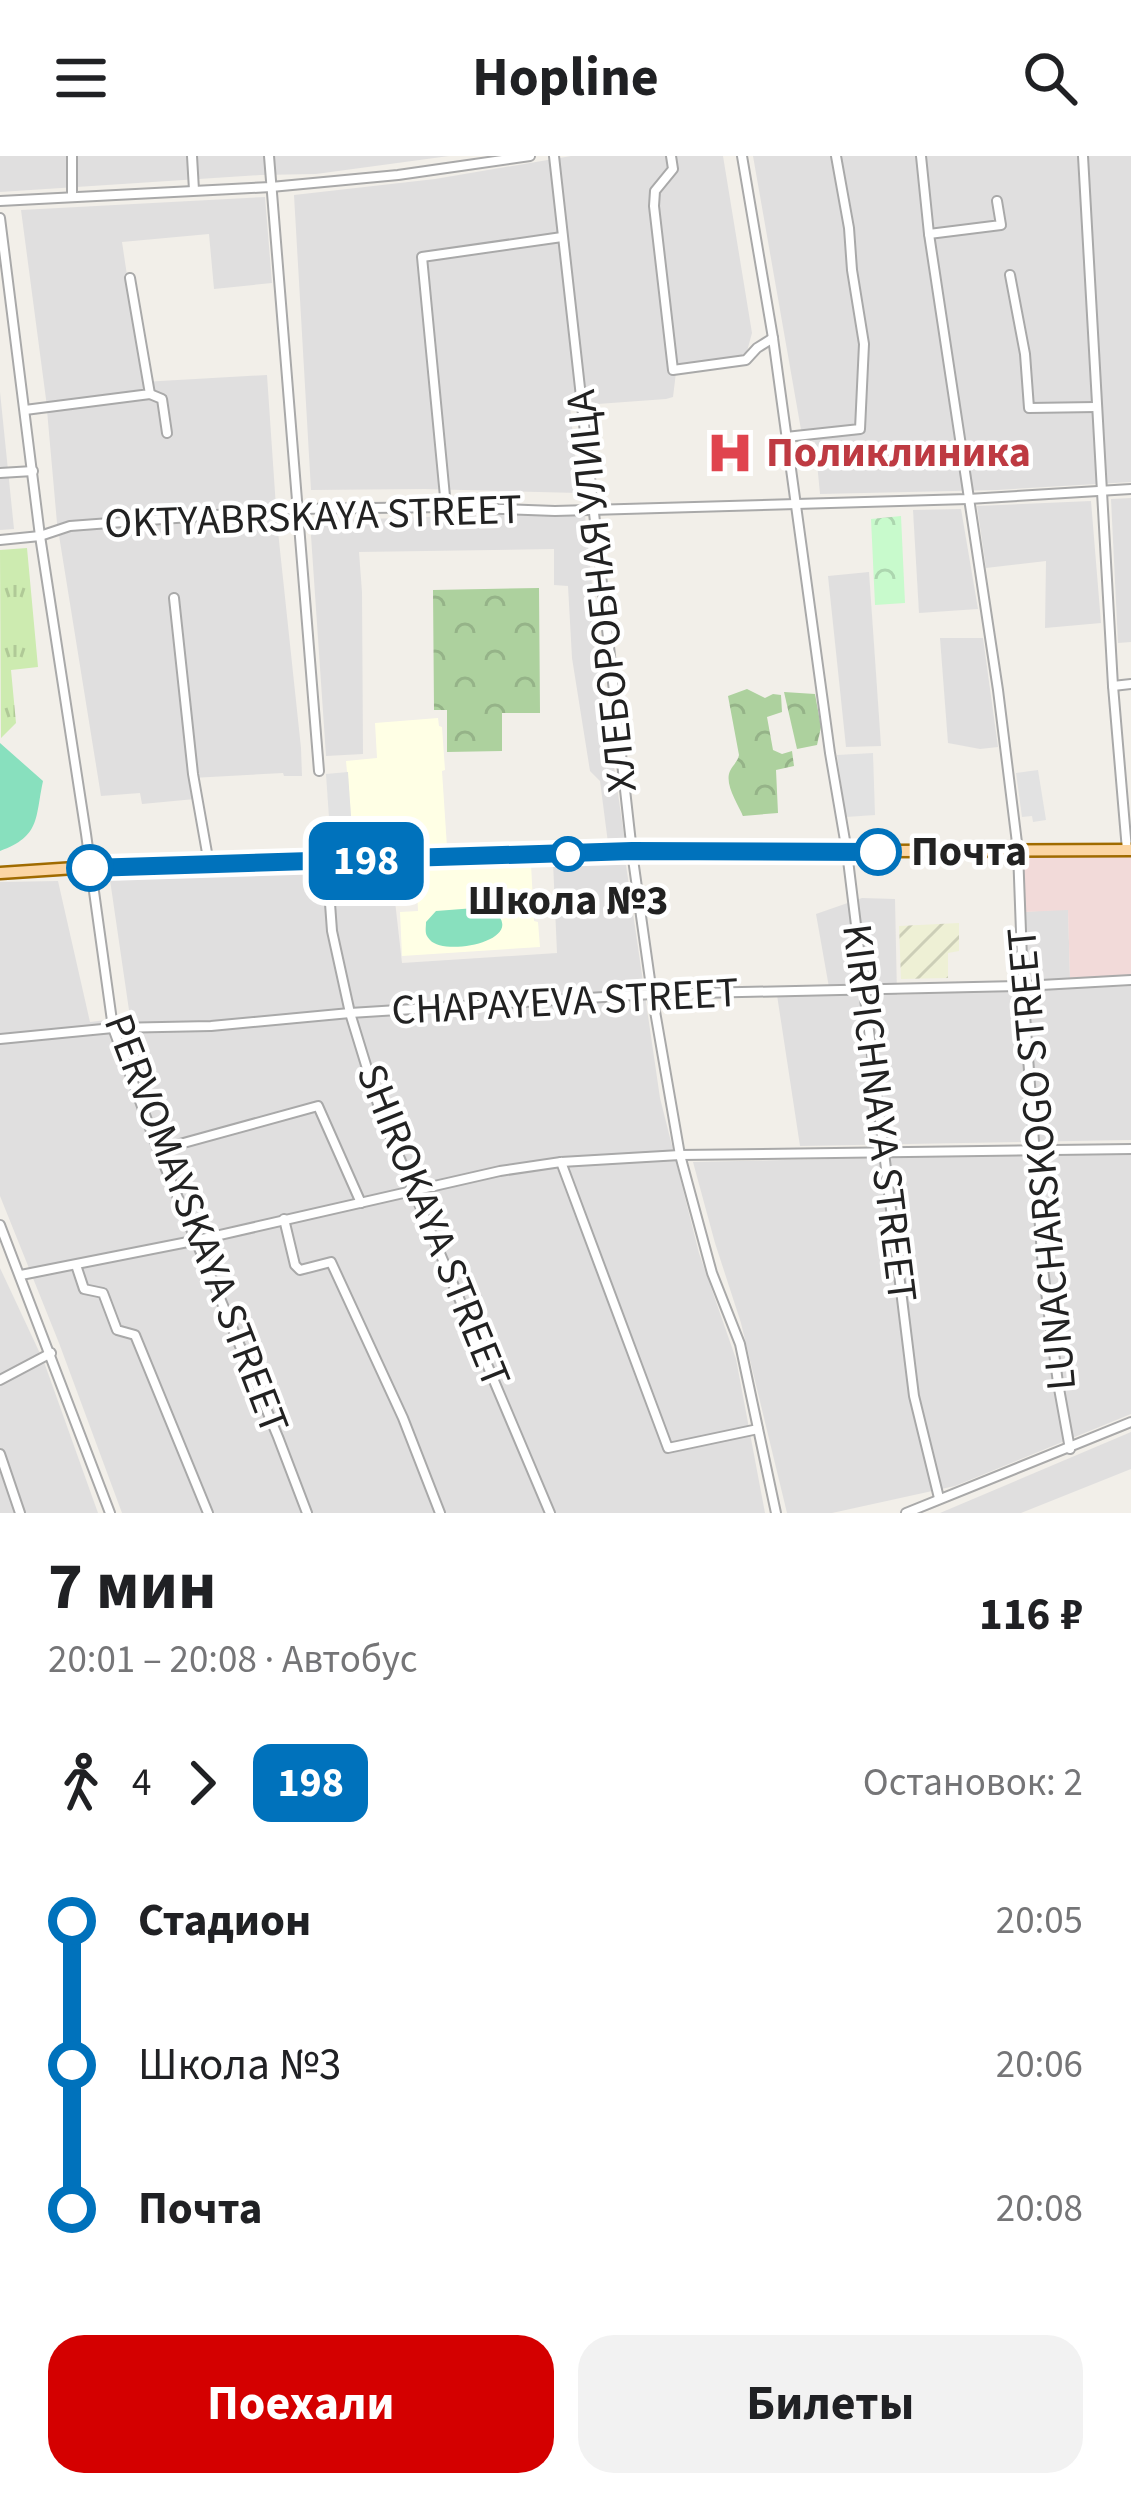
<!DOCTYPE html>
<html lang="ru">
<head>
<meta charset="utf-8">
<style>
	body { margin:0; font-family:"Source Sans 3",sans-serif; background:#f2f2f2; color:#202124; height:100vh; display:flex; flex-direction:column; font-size:45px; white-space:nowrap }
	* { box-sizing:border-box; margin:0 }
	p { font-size:39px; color:#757577 }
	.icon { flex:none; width:66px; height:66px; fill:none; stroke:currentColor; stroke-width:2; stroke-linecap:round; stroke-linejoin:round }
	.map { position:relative; height:1357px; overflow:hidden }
	.details { display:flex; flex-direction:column; background:#fff; flex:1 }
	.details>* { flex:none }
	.badge { padding:0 24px; border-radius:18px; font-size:42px; line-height:78px }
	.map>.badge { position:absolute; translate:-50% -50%; box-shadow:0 0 0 6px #fff }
	.legs { display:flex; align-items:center; gap:18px; height:132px; padding:0 48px; font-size:39px }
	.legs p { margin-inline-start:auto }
	.overview { display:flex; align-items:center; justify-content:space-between; height:204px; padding:0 48px }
	h1 { font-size:66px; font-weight:700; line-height:90px }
	.cta { display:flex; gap:24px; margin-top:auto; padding:24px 48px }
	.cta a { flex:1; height:138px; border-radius:36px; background:#d40000; color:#fff; font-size:48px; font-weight:700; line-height:138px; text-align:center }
	.cta a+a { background:#f2f2f2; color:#202124 }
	ul { padding:0 48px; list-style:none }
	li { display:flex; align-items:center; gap:42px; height:144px; font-size:45px }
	li i { display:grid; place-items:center; width:18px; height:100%; margin:0 15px; background:currentColor }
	li i::after { content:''; width:30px; height:30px; margin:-15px; border:9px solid; border-radius:50%; background:#fff }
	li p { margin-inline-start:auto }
	li:first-child i { background:linear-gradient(#0000 50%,currentColor 0) }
	li:last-child i { background:linear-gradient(currentColor 50%,#0000 0) }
	header { display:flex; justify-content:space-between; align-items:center; height:156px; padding:0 48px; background:#fff; font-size:54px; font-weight:700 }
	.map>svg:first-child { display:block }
</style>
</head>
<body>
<header><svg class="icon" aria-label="menu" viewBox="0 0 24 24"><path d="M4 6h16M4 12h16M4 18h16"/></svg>Hopline<svg class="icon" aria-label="search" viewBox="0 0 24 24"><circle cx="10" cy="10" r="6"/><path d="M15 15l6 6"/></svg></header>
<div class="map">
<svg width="1131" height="1357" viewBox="0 0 1131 1357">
	<defs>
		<pattern id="farmland-furrows" width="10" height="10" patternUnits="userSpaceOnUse" patternTransform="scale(3)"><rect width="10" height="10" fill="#eef0d5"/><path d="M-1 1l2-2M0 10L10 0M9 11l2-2" fill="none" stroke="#ccceb7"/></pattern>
		<pattern id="grass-tufts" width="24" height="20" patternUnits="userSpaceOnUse" patternTransform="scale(3)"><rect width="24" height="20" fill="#cdebb0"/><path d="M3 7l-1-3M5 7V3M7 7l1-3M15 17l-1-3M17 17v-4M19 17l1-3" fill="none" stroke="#b0c997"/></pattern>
		<pattern id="forest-crowns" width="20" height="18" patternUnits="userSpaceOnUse" patternTransform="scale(3)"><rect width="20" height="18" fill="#add19e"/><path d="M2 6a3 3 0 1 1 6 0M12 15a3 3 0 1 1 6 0" fill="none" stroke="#95b388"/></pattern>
		<pattern id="park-crowns" width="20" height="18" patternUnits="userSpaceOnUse" patternTransform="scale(3)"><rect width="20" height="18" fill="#c8facc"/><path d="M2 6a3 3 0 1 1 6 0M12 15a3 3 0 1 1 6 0" fill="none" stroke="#acd6af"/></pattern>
	</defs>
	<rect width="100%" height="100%" fill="#f2efe9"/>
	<g fill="#e0dfdf">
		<polygon points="0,0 449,0 316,18 260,19 0,36"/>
		<polygon points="571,0 723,0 752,177 746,199 677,208 673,241 666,243 570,250 579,337 425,333 311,334 294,39 435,23"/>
		<polygon points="753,0 1131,0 1131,326 997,334 820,338 815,286 803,285"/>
		<polygon points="265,41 272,127 214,133 209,78 122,86 143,226 267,219 277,366 301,592 302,620 284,620 283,617 192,622 195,643 142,648 140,637 101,640 57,367 46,243 21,54"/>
		<polygon points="0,236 14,373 0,374"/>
		<polygon points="1131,342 1131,486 1118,487 1111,343"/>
		<polygon points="1091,345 1101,467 1045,472 1046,405 986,412 977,350"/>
		<polygon points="961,353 978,453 919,457 913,354"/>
		<polygon points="485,359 585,359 601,520 625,686 608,687 600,625 590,615 572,502 568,430 554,429 554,393 359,396 362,436 363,598 326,600 310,365"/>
		<polygon points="869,416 881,590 846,591 828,420"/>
		<polygon points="940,482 983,482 998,591 980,593 948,587"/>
		<polygon points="553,706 604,706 626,709 660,942 699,1097 736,1203 765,1357 122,1357 59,1187 0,1040 0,726 58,725 90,866 130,861 110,724 189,718 391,710 402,807 557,797"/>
		<polygon points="862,742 895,743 897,839 1131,830 1131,984 800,990 777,839 830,837 816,758"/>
		<polygon points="1068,753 1070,823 1027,824 1023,756"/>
		<polygon points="1019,999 1131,999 1131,1258 955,1330 832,1357 787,1357 741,1167 715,1087 693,1006"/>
		<polygon points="0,1112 44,1206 98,1357 0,1357"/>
		<polygon points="1131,1276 1131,1313 1021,1357 940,1357"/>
	</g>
	<polygon fill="#f2dad9" points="1021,697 1131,699 1131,822 1070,823 1068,754 1023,756"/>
	<g fill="#ffffe5">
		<polygon points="438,562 439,570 442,571 445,614 442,615 447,691 354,693 346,605 377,602 375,567"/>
		<polygon points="531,708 534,765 538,766 540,791 402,800 400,756 418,755 416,715"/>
	</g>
	<polygon fill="url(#farmland-furrows)" points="959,767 959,795 948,797 948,822 901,823 899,770"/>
	<polygon fill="url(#grass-tufts)" points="27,392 38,511 11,514 16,567 1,582 0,394"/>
	<g fill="url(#forest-crowns)">
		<polygon points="539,432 540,557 502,557 502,595 447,596 447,554 434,554 433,434"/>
		<path d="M747,533L765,542L773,538L781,539L782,556L767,561L773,594L782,598L792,595L794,610L776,614L778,657L743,660C738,648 724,628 730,615C733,609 738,605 739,599L728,540Z"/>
		<polygon points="784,536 815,538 821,571 817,589 797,593"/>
	</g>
	<polygon fill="url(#park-crowns)" points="901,360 905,447 875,449 871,363"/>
	<g fill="#88e0be">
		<path d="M0,587L43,625C35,662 41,680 0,695Z"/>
		<path d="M488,751C537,782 446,802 430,784C424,778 426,774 426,766L436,755Z"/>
	</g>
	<g fill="#e2e2e2">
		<polygon points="873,597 875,659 846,661 837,599"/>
		<polygon points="1038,614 1046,664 1033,666 1032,660 1022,661 1016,617"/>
		<polygon points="348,616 353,690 331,691 326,618"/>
	</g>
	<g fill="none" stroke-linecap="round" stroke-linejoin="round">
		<defs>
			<g id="minor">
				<polyline points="72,0 72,40"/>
				<polyline points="192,0 194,34"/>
				<polyline points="269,0 319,615"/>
				<polyline points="554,0 632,696 652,838 680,999 712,1117 740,1188 776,1357"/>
				<polyline points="671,0 673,13 655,35 654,50 673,214 746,204 757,192 773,182"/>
				<polyline points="742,0 773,182 830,597 847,696 914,1240 939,1342"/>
				<polyline points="921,0 929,78 998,534 1018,695 1023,830 1043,1113 1058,1227 1070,1293"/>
				<polyline points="1083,0 1113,530 1127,694"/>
				<polyline points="0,45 271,31 398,19 530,0"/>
				<polyline points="0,62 40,380 86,678 113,872 158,994 278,1281 307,1357"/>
				<polyline points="929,78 1001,69 997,45"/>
				<polyline points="1010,119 1025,198 1029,252 1096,251"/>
				<polyline points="150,238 162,243 167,277"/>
				<polyline points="25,254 150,238 130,122"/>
				<polyline points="786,281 860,273 864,188 852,114 849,72 836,0"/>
				<polyline points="0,317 33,315"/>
				<polyline points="446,351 422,101 562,81"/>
				<polyline points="0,384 40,380 70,370 295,353 446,351 555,355 968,343 1131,333"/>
				<polyline points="174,442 193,618 209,708"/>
				<polyline points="1113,530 1131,528"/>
				<polyline points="327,706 332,775 350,857 381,958 550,1357"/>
				<polyline points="0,883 113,872 211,870 350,857 652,838 1023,830 1131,824"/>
				<polyline points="158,994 318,950 361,1047"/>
				<polyline points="561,1006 668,1292 758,1273"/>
				<polyline points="284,1063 295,1109 300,1114 331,1106 403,1262 440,1357"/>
				<polyline points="0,1069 110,1357"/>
				<polyline points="76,1109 84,1133 103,1137 117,1174 135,1179 208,1357"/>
				<polyline points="21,1119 198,1084 500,1015 561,1006 680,999 1131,993"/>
				<polyline points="0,1224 51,1197"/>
				<polyline points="0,1298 20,1357"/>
				<polyline points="906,1357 1131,1266"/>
			</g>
			<polyline id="major" points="0,717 90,711 632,696 1131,694"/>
		</defs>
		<use href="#minor" stroke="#a9a9a9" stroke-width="12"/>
		<use href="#major" stroke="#a06b00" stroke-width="15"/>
		<use href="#minor" stroke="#fff" stroke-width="8"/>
		<use href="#major" stroke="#fcd6a4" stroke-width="10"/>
	</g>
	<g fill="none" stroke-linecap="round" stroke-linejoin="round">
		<defs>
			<polyline id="line-1" points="90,712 632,695 878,696"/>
		</defs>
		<use href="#line-1" stroke="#fff" stroke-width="27"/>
		<use href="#line-1" stroke="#0072bc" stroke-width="18"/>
	</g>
	<defs>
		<symbol id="hospital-bare" viewBox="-9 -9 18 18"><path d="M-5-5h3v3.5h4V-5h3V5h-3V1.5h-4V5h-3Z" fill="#e0444e" stroke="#fff" stroke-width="2.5" paint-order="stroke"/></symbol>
	</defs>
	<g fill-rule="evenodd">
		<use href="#hospital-bare" x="697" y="264" width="66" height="66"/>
	</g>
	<g fill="#fff" stroke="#0072bc" stroke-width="6">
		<circle cx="878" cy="696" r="21"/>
		<circle cx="568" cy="698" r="15"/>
		<circle cx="90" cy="712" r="21"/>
	</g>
	<g text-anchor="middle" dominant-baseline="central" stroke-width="9" stroke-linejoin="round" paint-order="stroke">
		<g font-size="42" font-weight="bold" fill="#be3a42" stroke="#fff" text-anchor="start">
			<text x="766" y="297">Поликлиника</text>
		</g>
		<g font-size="42" fill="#222" stroke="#fff">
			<text transform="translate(313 361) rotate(-2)">OKTYABRSKAYA STREET</text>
			<text transform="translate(602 435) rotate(-96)">ХЛЕБОРОБНАЯ УЛИЦА</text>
			<text transform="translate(565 846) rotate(-3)">CHAPAYEVA STREET</text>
			<text transform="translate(879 957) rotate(83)">KIRPICHNAYA STREET</text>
			<text transform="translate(1042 1003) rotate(-95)">LUNACHARSKOGO STREET</text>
			<text transform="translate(196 1068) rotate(69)">PERVOMAYSKAYA STREET</text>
			<text transform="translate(433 1070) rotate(68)">SHIROKAYA STREET</text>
		</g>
		<g font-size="42" font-weight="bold" fill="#222" stroke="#fff" text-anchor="start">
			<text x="911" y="696">Почта</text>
			<text x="568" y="745" text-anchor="middle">Школа №3</text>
		</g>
	</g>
</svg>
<b class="badge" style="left:366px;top:705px;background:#0072bc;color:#fff">198</b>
</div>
<section class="details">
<div class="overview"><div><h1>7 мин</h1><p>20:01 – 20:08 · Автобус</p></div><b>116 ₽</b></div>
<div class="legs"><svg class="icon" aria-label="walk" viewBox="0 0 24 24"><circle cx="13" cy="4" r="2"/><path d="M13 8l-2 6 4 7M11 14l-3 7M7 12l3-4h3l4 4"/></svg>4<svg class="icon" aria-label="forward" viewBox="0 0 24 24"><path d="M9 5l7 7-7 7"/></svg><b class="badge" style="background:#0072bc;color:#fff">198</b><p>Остановок: 2</p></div>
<ul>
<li><i style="color:#0072bc"></i><b>Стадион</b><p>20:05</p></li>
<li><i style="color:#0072bc"></i><span>Школа №3</span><p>20:06</p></li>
<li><i style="color:#0072bc"></i><b>Почта</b><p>20:08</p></li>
</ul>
<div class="cta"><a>Поехали</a><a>Билеты</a></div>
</section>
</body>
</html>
